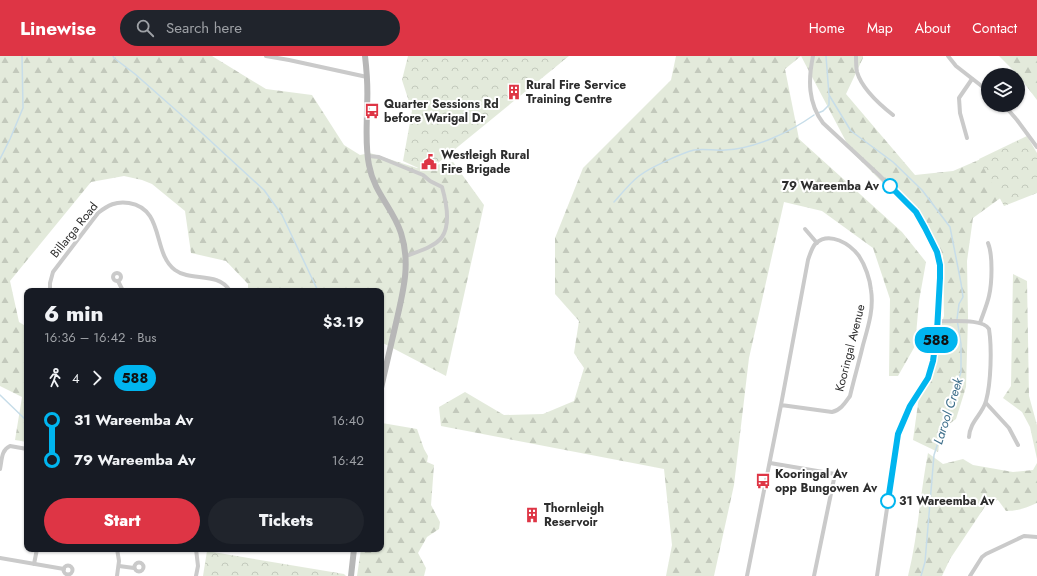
<!DOCTYPE html>
<html lang="en">
<head>
<meta charset="utf-8">
<style>
	body { margin:0; font-family:Jost,sans-serif; background:#20242c; color:#f1f3f6; height:100vh; display:flex; flex-direction:column; font-size:15px; white-space:nowrap }
	* { box-sizing:border-box; margin:0 }
	p { font-size:13px; color:#9ea1a6 }
	.icon { flex:none; width:22px; height:22px; fill:none; stroke:currentColor; stroke-width:2; stroke-linecap:round; stroke-linejoin:round }
	.map { position:relative; flex:1; overflow:hidden }
	.sheet { position:absolute; left:24px; top:232px; width:360px; height:264px; display:flex; flex-direction:column; background:#171b24; border-radius:8px; box-shadow:0 1px 3px #0004 }
	.sheet>* { flex:none }
	.badge { padding:0 8px; border-radius:13px; font-size:14px; line-height:26px }
	.tools { position:absolute; left:981px; top:12px; display:grid; gap:8px }
	.tools a { display:grid; place-items:center; width:44px; height:44px; border-radius:50%; background:#171b24; box-shadow:0 1px 3px #0004; font-size:20px }
	.map>.badge { position:absolute; translate:-50% -50%; box-shadow:0 0 0 2px #fff }
	.legs { display:flex; align-items:center; gap:6px; height:44px; padding:0 20px; font-size:13px }
	.legs p { margin-inline-start:auto }
	.head { display:flex; align-items:center; justify-content:space-between; height:68px; padding:0 20px }
	h1 { font-size:22px; font-weight:800; line-height:30px }
	.cta { display:flex; gap:8px; margin-top:auto; padding:8px 20px }
	.cta a { flex:1; height:46px; border-radius:24px; background:#de3545; color:#fff; font-size:16px; font-weight:800; line-height:46px; text-align:center }
	.cta a+a { background:#20242c; color:#f1f3f6 }
	ul { padding:0 20px; list-style:none }
	li { display:flex; align-items:center; gap:14px; height:40px; font-size:15px }
	li i { display:grid; place-items:center; width:6px; height:100%; margin:0 5px; background:currentColor }
	li i::after { content:''; width:10px; height:10px; margin:-5px; border:3px solid; border-radius:50%; background:#171b24 }
	li p { margin-inline-start:auto }
	li:first-child i { background:linear-gradient(#0000 50%,currentColor 0) }
	li:last-child i { background:linear-gradient(currentColor 50%,#0000 0) }
	header { display:flex; align-items:center; gap:24px; box-sizing:border-box; height:56px; padding:0 20px; background:#de3545; color:#fff }
	header strong { font-size:19px }
	nav { display:flex; gap:22px; margin-inline-start:auto; font-size:14px }
	.search { width:280px; height:36px; background:#20242c; display:flex; align-items:center; gap:10px; box-sizing:border-box; padding:0 14px; border-radius:22px; color:#9ea1a6; font-size:15px }
	.map>svg:first-child { display:block }
</style>
</head>
<body>
<header>
<strong>Linewise</strong>
<div class="search"><svg class="icon" aria-label="search" viewBox="0 0 24 24"><circle cx="10" cy="10" r="6"/><path d="M15 15l6 6"/></svg>Search here</div>
<nav><a>Home</a><a>Map</a><a>About</a><a>Contact</a></nav>
</header>
<div class="map">
<svg width="1037" height="520" viewBox="0 0 1037 520">
	<defs>
		<pattern id="forest-firs" width="22" height="20" patternUnits="userSpaceOnUse"><rect width="22" height="20" fill="#e3eadb"/><path d="M5 1l3.5 6h-7zM16 11l3.5 6h-7z" fill="#c3c9bc"/></pattern>
		<pattern id="park-crowns" width="20" height="18" patternUnits="userSpaceOnUse"><rect width="20" height="18" fill="#e3eadb"/><path d="M2 6a3 3 0 1 1 6 0M12 15a3 3 0 1 1 6 0" fill="none" stroke="#c3c9bc"/></pattern>
	</defs>
	<rect width="100%" height="100%" fill="#fff"/>
	<g fill="url(#forest-firs)">
		<polygon points="0,0 212,0 266,33 312,39 344,89 360,99 370,97 417,112 453,106 484,149 446,320 381,286 381,235 248,235 248,228 226,205 191,197 185,155 152,128 142,124 124,120 91,126 10,225 19,266 27,271 27,386 15,384 22,341 0,330"/>
		<polygon points="676,0 863,0 863,2 846,38 915,119 953,115 1025,84 1021,127 973,162 967,205 968,261 966,331 956,363 941,374 938,396 913,384 920,333 944,260 943,200 929,173 851,95 801,0 785,13 799,83 902,176 926,206 919,245 915,290 898,320 889,320 890,243 873,192 822,155 784,146 749,302 734,429 714,520 666,520 672,489 664,413 441,370 439,351 465,336 504,359 543,358 574,345 584,312 574,297 579,265 555,238 555,182 583,112 671,24"/>
		<polygon points="999,0 1037,0 1037,44 1018,19"/>
		<polygon points="1013,218 1027,225 1029,340 1037,369 1037,403 1030,371 1022,356 1003,342 1011,330"/>
		<polygon points="382,367 417,373 424,393 428,400 427,406 434,409 431,449 440,466 439,473 427,481 418,497 426,512 424,520 357,520 361,493 381,493 381,372"/>
		<path d="M928,397L943,408L963,403L973,409L1013,416L1033,414L1037,407V447C1026,452 1018,455 1006,455L998,444L988,446L950,503L942,520H908C918,480 920,438 928,397Z"/>
	</g>
	<g fill="url(#park-crowns)">
		<polygon points="408,0 569,0 427,116 403,105 412,55 402,24"/>
		<polygon points="1027,80 1037,97 1037,137 1004,150 979,103"/>
		<polygon points="207,495 344,518 346,520 203,520"/>
	</g>
	<g fill="none" stroke-linecap="round" stroke-linejoin="round">
		<g stroke="#c7dde9" stroke-width="1.5">
			<polyline points="113,0 114,2 135,18 203,78 264,134 282,159 318,235"/>
			<polyline points="826,0 829,39 851,75 893,106 922,134 950,171 961,227 963,241 959,248 957,263 961,288 961,316 934,399 925,506 921,520"/>
			<polyline points="818,57 823,55 829,49 829,41"/>
			<polyline points="0,103 10,83 23,52 22,0"/>
			<path d="M614,146C622,137 630,127 639,120C649,112 682,97 694,94C705,92 714,95 725,94C755,93 790,76 814,59"/>
			<polyline points="0,339 27,365"/>
		</g>
		<g stroke="#cacaca" stroke-width="4">
			<polyline points="266,0 289,4 367,21"/>
			<path d="M813,0C808,24 808,47 823,67L879,119L915,156L937,196L940,209V222L937,275L933,305L926,327L910,350L903,364L898,378L877,520"/>
			<path d="M856,0C856,5 856,11 857,16C862,33 879,48 893,59"/>
			<polyline points="948,0 956,10 988,35"/>
			<polyline points="1004,49 1017,64 1037,91"/>
			<polyline points="967,82 960,57 959,42 972,23"/>
			<path d="M368,100L379,101L423,119L430,125L442,131C446,145 451,168 442,181C435,191 416,196 406,200"/>
			<polyline points="805,173 817,187"/>
			<circle cx="117" cy="221" r="4"/>
			<polyline points="118,225 123,235"/>
			<path d="M50,235V227L53,216L98,157C108,149 116,145 129,147C165,153 152,197 175,214C191,226 218,215 230,235"/>
			<path d="M938,265C950,266 983,262 989,273C992,292 991,327 986,345C982,359 970,365 969,381"/>
			<path d="M980,267C983,258 987,249 989,240C992,227 993,199 988,187"/>
			<polyline points="986,347 1009,372 1018,389"/>
			<polyline points="770,407 835,418 814,520"/>
			<path d="M0,413C2,404 1,394 10,390L27,393"/>
			<polyline points="117,493 119,505 117,520"/>
			<polyline points="196,493 198,510 196,520"/>
			<polyline points="0,502 64,513"/>
			<circle cx="139" cy="511" r="4.5"/>
			<polyline points="34,508 37,493"/>
			<circle cx="68" cy="514" r="4.5"/>
			<polyline points="119,510 134,512"/>
			<path d="M747,520L781,349L832,356C841,354 845,347 850,340C854,323 859,306 863,289C868,271 874,253 871,234C870,223 865,209 859,200C850,188 830,175 816,187C812,191 810,198 808,204L781,349"/>
			<polyline points="970,520 982,501 986,498 1024,480 1037,481"/>
		</g>
		<g stroke="#b7b7b7" stroke-width="6">
			<path d="M365,0C367,17 368,34 367,51C367,70 365,90 369,109C374,137 393,152 401,177C411,208 403,236 396,267C391,289 386,310 381,332"/>
			<polyline points="351,520 354,493"/>
		</g>
	</g>
	<g fill="none" stroke-linecap="round" stroke-linejoin="round">
		<defs>
			<polyline id="line-1" points="888,445 898,378 910,350 928,322 933,305 937,275 940,222 940,209 937,196 925,172 916,156 890,130"/>
		</defs>
		<use href="#line-1" stroke="#fff" stroke-width="9"/>
		<use href="#line-1" stroke="#00b5ef" stroke-width="6"/>
	</g>
	<defs>
		<symbol id="building-bare" viewBox="-9 -9 18 18"><path d="M-4-6H4V6H1V3H-1V6H-4ZM-2.5-4.3h1.7v1.8h-1.7ZM.8-4.3h1.7v1.8H.8ZM-2.5-1h1.7V.8h-1.7ZM.8-1h1.7V.8H.8Z" fill="#de3545" stroke="#fff" stroke-width="2.5" paint-order="stroke"/></symbol>
		<symbol id="bus-bare" viewBox="-9 -9 18 18"><path d="M-5-6H5V4H4V6H2V4H-2V6H-4V4H-5ZM-3.5-4V0h7V-4ZM-3.5 1.2v1.5H-2V1.2ZM2 1.2v1.5H3.5V1.2Z" fill="#de3545" stroke="#fff" stroke-width="2.5" paint-order="stroke"/></symbol>
		<symbol id="civic-bare" viewBox="-9 -9 18 18"><path d="M-.6-6.5H3V-4.5H.6V-3L4-1V1h2V6H-6V1h2V-1L-.6-3ZM-1.2 2.5V6h2.4V2.5Z" fill="#de3545" stroke="#fff" stroke-width="2.5" paint-order="stroke"/></symbol>
	</defs>
	<g fill-rule="evenodd">
		<use href="#building-bare" x="503" y="25" width="22" height="22"/>
		<use href="#bus-bare" x="361" y="44" width="22" height="22"/>
		<use href="#civic-bare" x="418" y="95" width="22" height="22"/>
		<use href="#bus-bare" x="752" y="414" width="22" height="22"/>
		<use href="#building-bare" x="521" y="448" width="22" height="22"/>
	</g>
	<g fill="#fff" stroke="#00b5ef" stroke-width="2">
		<circle cx="890" cy="130" r="7"/>
		<circle cx="888" cy="445" r="7"/>
	</g>
	<g text-anchor="middle" dominant-baseline="central" stroke-width="4" stroke-linejoin="round" paint-order="stroke">
		<g font-size="12" font-weight="bold" fill="#2d2d2d" stroke="#fff" text-anchor="start">
			<text x="526" y="29">Rural Fire Service<tspan x="526" dy="14">Training Centre</tspan></text>
			<text x="384" y="48">Quarter Sessions Rd<tspan x="384" dy="14">before Warigal Dr</tspan></text>
			<text x="441" y="99">Westleigh Rural<tspan x="441" dy="14">Fire Brigade</tspan></text>
			<text x="775" y="418">Kooringal Av<tspan x="775" dy="14">opp Bungowen Av</tspan></text>
			<text x="544" y="452">Thornleigh<tspan x="544" dy="14">Reservoir</tspan></text>
		</g>
		<g font-size="12" font-weight="bold" fill="#2d2d2d" stroke="#fff" text-anchor="end">
			<text x="879" y="130">79 Wareemba Av</text>
			<text x="899" y="445" text-anchor="start">31 Wareemba Av</text>
		</g>
		<g font-size="12" fill="#2d2d2d" stroke="#fff">
			<text transform="translate(74 174) rotate(-51)">Billarga Road</text>
			<text transform="translate(850 292) rotate(-76)">Kooringal Avenue</text>
		</g>
		<g font-size="13" font-style="italic" fill="#3e6f8b" stroke="#fff">
			<text transform="translate(948 355) rotate(-72)">Larool Creek</text>
		</g>
	</g>
</svg>
<div class="tools">
<a><svg class="icon" aria-label="layers" viewBox="0 0 24 24"><path d="M12 4l9 5-9 5-9-5zM3 14l9 5 9-5"/></svg></a>
</div>
<b class="badge" style="left:936px;top:284px;background:#00b5ef;color:#111">588</b>
<section class="sheet">
<div class="head"><div><h1>6 min</h1><p>16:36 – 16:42 · Bus</p></div><b>$3.19</b></div>
<div class="legs"><svg class="icon" aria-label="walk" viewBox="0 0 24 24"><circle cx="13" cy="4" r="2"/><path d="M13 8l-2 6 4 7M11 14l-3 7M7 12l3-4h3l4 4"/></svg>4<svg class="icon" aria-label="forward" viewBox="0 0 24 24"><path d="M9 5l7 7-7 7"/></svg><b class="badge" style="background:#00b5ef;color:#111">588</b></div>
<ul>
<li><i style="color:#00b5ef"></i><b>31 Wareemba Av</b><p>16:40</p></li>
<li><i style="color:#00b5ef"></i><b>79 Wareemba Av</b><p>16:42</p></li>
</ul>
<div class="cta"><a>Start</a><a>Tickets</a></div>
</section>
</div>
</body>
</html>
